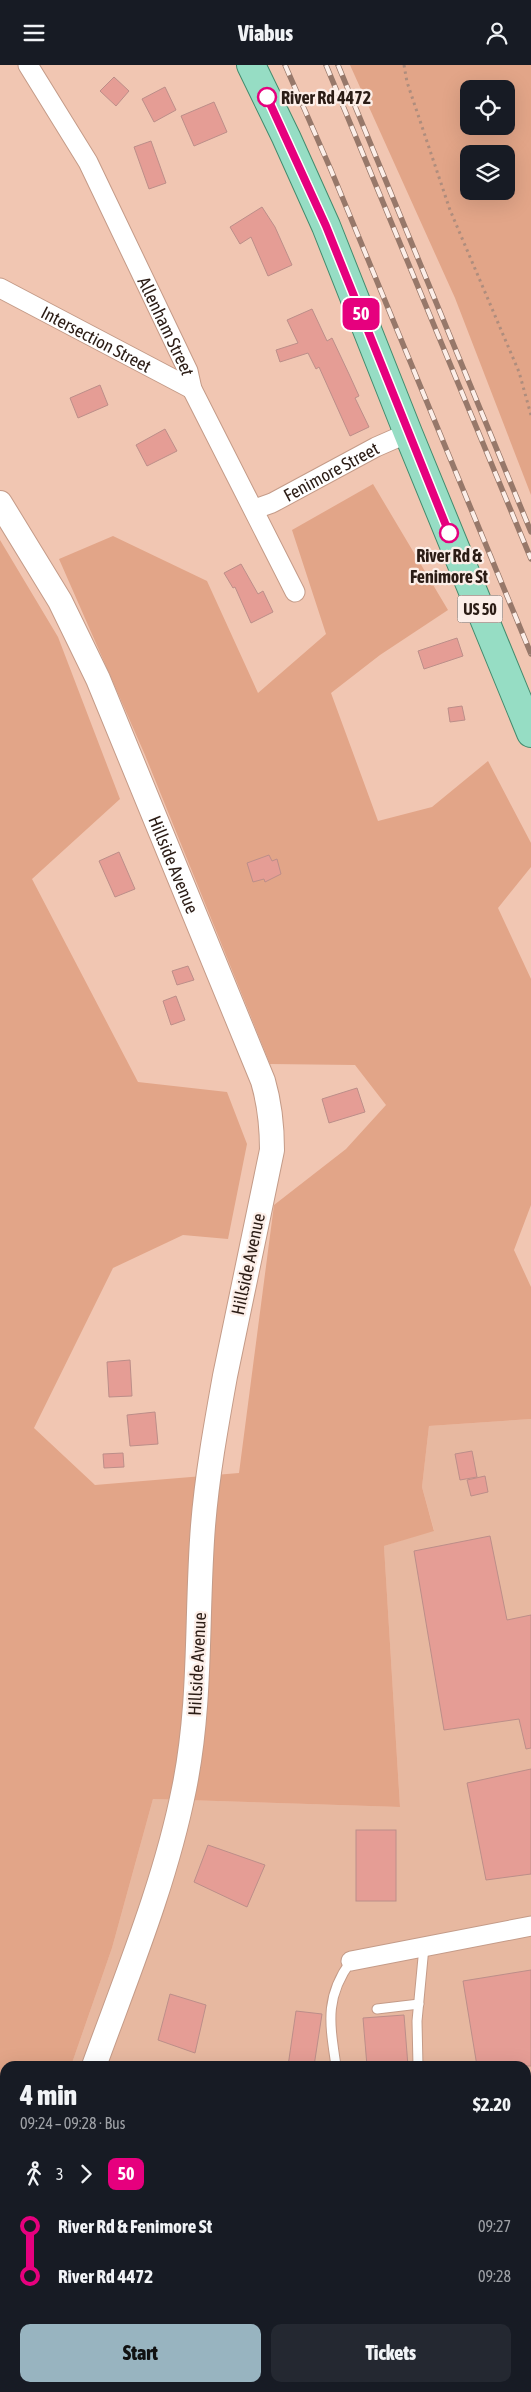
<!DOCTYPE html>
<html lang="en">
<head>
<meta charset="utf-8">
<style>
	body { margin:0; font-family:"Asap Condensed",sans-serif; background:#242831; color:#f1f3f6; height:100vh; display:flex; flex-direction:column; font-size:19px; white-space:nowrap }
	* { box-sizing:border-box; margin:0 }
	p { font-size:16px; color:#9ea1a6 }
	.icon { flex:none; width:28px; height:28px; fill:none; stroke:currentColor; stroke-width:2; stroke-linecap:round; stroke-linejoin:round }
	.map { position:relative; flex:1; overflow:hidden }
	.sheet { position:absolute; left:0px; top:1996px; width:531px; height:331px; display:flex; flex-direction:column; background:#171b24; border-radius:15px 15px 0 0; box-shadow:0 5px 20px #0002 }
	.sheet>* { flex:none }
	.badge { padding:0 10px; border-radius:8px; font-size:18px; line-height:32px }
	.tools { position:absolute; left:460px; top:15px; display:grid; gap:10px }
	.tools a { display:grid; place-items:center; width:55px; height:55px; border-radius:10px; background:#171b24; box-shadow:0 5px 20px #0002; font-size:25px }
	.map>.badge { position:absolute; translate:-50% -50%; box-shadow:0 0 0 2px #fff }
	.legs { display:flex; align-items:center; gap:8px; height:55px; padding:0 20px; font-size:16px }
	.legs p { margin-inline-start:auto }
	.summary { display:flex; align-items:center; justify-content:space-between; height:85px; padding:0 20px }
	h1 { font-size:28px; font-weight:800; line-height:38px }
	.action { display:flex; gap:10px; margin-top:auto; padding:10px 20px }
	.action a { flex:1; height:58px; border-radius:10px; background:#98b4c0; color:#111; font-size:20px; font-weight:800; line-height:58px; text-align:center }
	.action a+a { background:#242831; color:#f1f3f6 }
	ul { padding:0 20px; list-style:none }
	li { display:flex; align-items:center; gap:18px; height:50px; font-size:19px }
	li i { display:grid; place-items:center; width:8px; height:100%; margin:0 6px; background:currentColor }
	li i::after { content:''; width:12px; height:12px; margin:-6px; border:4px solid; border-radius:50%; background:#171b24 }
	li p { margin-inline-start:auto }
	li:first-child i { background:linear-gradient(#0000 50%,currentColor 0) }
	li:last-child i { background:linear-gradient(currentColor 50%,#0000 0) }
	header { display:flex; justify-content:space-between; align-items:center; height:65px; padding:0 20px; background:#171b24; font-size:22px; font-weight:800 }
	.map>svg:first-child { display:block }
</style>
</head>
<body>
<header><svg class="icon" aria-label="menu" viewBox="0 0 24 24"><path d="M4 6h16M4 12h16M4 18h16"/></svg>Viabus<svg class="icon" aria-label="person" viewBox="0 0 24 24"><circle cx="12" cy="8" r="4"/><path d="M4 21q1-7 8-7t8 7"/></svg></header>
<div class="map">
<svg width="531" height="2327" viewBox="0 0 531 2327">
	<rect width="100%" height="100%" fill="#f1c6b2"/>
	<g fill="#e7b8a0">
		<polygon points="531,1354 531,2166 526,2166 526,2001 71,2001 112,1883 153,1734 400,1742 384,1481 434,1465 422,1422 429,1361"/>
		<polygon points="531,2267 531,2327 430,2327 436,2323 526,2322 526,2269"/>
	</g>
	<g fill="#e2a588" fill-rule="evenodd">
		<path d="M350,0H531V430L455,233ZM469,24H506V61H469ZM469,89H506V126H469Z"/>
		<polygon points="373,419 448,545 380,590 331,628 378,756 432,742 488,696 531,778 531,802 498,843 531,914 531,1140 514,1185 531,1222 531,1354 429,1361 422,1422 434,1466 384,1481 400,1742 153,1734 112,1883 71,2001 5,2001 5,2247 0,2233 0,475 58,572 120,734 32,814 138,1017 227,1027 247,1079 228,1174 183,1170 113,1203 34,1363 95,1420 239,1408 274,1140 346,1084 386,1040 355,1000 270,999 145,690 59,494 113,471 207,516 258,628 326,569 292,465"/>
		<polygon points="526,2166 531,2166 531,2267 526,2269"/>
		<polygon points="19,2323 19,2322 436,2323 430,2327 17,2327"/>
	</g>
	<g fill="#e59d95" stroke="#bc8e89">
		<polygon points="114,12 129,26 116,41 100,26"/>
		<polygon points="165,22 176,45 154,57 142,34"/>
		<polygon points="214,37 227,67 194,81 181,51"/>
		<polygon points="151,76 166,118 149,124 134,82"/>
		<polygon points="262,142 275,162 292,200 268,211 251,172 240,179 230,162"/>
		<polygon points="312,244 327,276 332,273 349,309 359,331 355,333 369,362 350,371 319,302 316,304 308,288 280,297 276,285 298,278 287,255"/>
		<polygon points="100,320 108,340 78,353 70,333"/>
		<polygon points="165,364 177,386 147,401 136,380"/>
		<polygon points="241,499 258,529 263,526 273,547 251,558 235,522 233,523 224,508"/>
		<polygon points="457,573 463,591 424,604 418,586"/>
		<polygon points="462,641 465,655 450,657 448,643"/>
		<polygon points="119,787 135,824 115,832 99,796"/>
		<polygon points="269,790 272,796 277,794 281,809 265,817 264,814 253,817 247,798"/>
		<polygon points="188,901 194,915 177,920 172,906"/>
		<polygon points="176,931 185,955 171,960 163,936"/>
		<polygon points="357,1023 365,1047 329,1058 322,1034"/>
		<polygon points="130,1295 132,1331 109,1332 107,1297"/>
		<polygon points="155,1347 158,1379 130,1381 127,1350"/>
		<polygon points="472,1386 477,1412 460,1415 455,1389"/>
		<polygon points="123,1388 124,1402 104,1403 103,1389"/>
		<polygon points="485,1411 488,1427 471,1431 467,1415"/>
		<polygon points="490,1471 507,1555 531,1550 531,1683 526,1684 519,1654 444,1665 414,1486"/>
		<polygon points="531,1704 531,1809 486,1815 467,1718"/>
		<rect x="356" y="1765" width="40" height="71"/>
		<polygon points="208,1780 265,1800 247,1842 194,1817"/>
		<polygon points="531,1905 531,2001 477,2001 463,1916"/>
		<polygon points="170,1929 206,1940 195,1988 158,1975"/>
		<polygon points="296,1946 322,1949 314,2001 288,2001"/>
		<polygon points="404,1950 408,2001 367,2001 363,1953"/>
	</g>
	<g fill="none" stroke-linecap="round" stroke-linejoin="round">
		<defs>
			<g id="service">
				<polyline points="377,1944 419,1939"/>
				<path d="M336,2001C330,1959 324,1933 351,1896"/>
				<polyline points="418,2001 417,1956 424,1882"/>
				<polyline points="526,2290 531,2287"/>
				<polyline points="503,2327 504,2322"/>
			</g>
			<g id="minor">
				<path id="s1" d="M28,0L88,97L188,306L192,324L295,527"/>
				<path id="s2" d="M0,223L192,324"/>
				<path id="s3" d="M255,444L272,438L376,382L408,368"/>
				<polyline points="351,1896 531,1861"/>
			</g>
			<g id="tertiary">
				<path id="s4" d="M0,438L60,536L98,614L263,1016C270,1040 272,1061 272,1085C256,1161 240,1236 225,1311C216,1361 207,1411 203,1461C196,1549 202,1636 184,1724C165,1819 127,1910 94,2001"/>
				<polyline points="0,2311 5,2287"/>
			</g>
			<polyline id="primary" points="251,0 286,72 326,161 408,368 531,668"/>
		</defs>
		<use href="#service" stroke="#c49b88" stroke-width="11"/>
		<use href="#minor" stroke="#c49b88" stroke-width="21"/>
		<use href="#tertiary" stroke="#c49b88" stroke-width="26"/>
		<use href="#primary" stroke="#438b6d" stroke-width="30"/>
		<polyline stroke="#af8d7d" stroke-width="3" stroke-dasharray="2.5 4" stroke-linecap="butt" points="404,0 407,17 450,145 519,307 531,350"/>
		<use href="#service" stroke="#fff" stroke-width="9"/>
		<use href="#minor" stroke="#fff" stroke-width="19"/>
		<use href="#tertiary" stroke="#fff" stroke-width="24"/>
		<use href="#primary" stroke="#96ddc4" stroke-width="28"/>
		<defs>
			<g id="rail">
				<polyline points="285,0 331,105 531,589"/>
				<polyline points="326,0 531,494"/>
				<polyline points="338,0 531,467"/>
			</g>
		</defs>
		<use href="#rail" stroke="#97786a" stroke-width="5.5"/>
		<use href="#rail" stroke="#fceee8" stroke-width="4" stroke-dasharray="11" stroke-linecap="butt"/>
	</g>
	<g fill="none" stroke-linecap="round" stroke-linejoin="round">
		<defs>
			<polyline id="line-1" points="267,32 326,161 449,468"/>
		</defs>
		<use href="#line-1" stroke="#fff" stroke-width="11"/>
		<use href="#line-1" stroke="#e6007e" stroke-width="8"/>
	</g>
	<g fill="#fff" stroke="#e6007e" stroke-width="2.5">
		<circle cx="267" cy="32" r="9"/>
		<circle cx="449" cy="468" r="9"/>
	</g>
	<g text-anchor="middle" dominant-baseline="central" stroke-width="4.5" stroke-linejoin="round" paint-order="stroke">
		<rect fill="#fceee8" stroke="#6a5b54" stroke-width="1" x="457.5" y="530.5" width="45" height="27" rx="4"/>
		<g font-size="16" font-weight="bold" fill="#2b1c15">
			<text x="480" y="544">US 50</text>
		</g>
		<g font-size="18" font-weight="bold" fill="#2b1c15" stroke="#fceee8" text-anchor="start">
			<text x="281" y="32">River Rd 4472</text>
			<text x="449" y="490" text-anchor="middle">River Rd &amp;<tspan x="449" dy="21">Fenimore St</tspan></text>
		</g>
		<g font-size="18" fill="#2b1c15" stroke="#fceee8">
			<text stroke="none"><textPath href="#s1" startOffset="296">Allenham Street</textPath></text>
			<text stroke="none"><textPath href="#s2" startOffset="109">Intersection Street</textPath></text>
			<text stroke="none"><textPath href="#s3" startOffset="85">Fenimore Street</textPath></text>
			<text stroke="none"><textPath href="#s4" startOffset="402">Hillside Avenue</textPath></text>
			<text transform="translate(248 1199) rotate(-78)">Hillside Avenue</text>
			<text transform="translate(197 1599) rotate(-87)">Hillside Avenue</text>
		</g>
	</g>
</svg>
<div class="tools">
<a><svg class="icon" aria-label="locate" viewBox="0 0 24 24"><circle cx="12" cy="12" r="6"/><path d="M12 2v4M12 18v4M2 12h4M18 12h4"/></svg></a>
<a><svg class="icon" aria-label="layers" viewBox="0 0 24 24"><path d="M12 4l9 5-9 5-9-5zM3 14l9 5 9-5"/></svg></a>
</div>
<b class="badge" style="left:361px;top:249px;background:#e6007e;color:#fff">50</b>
<section class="sheet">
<div class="summary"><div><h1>4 min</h1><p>09:24 – 09:28 · Bus</p></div><b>$2.20</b></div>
<div class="legs"><svg class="icon" aria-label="walk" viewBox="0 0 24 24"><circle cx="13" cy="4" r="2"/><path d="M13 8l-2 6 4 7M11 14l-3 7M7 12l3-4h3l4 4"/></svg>3<svg class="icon" aria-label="forward" viewBox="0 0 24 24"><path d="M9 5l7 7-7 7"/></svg><b class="badge" style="background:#e6007e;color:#fff">50</b></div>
<ul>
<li><i style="color:#e6007e"></i><b>River Rd &amp; Fenimore St</b><p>09:27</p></li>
<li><i style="color:#e6007e"></i><b>River Rd 4472</b><p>09:28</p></li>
</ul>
<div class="action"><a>Start</a><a>Tickets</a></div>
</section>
</div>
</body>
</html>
